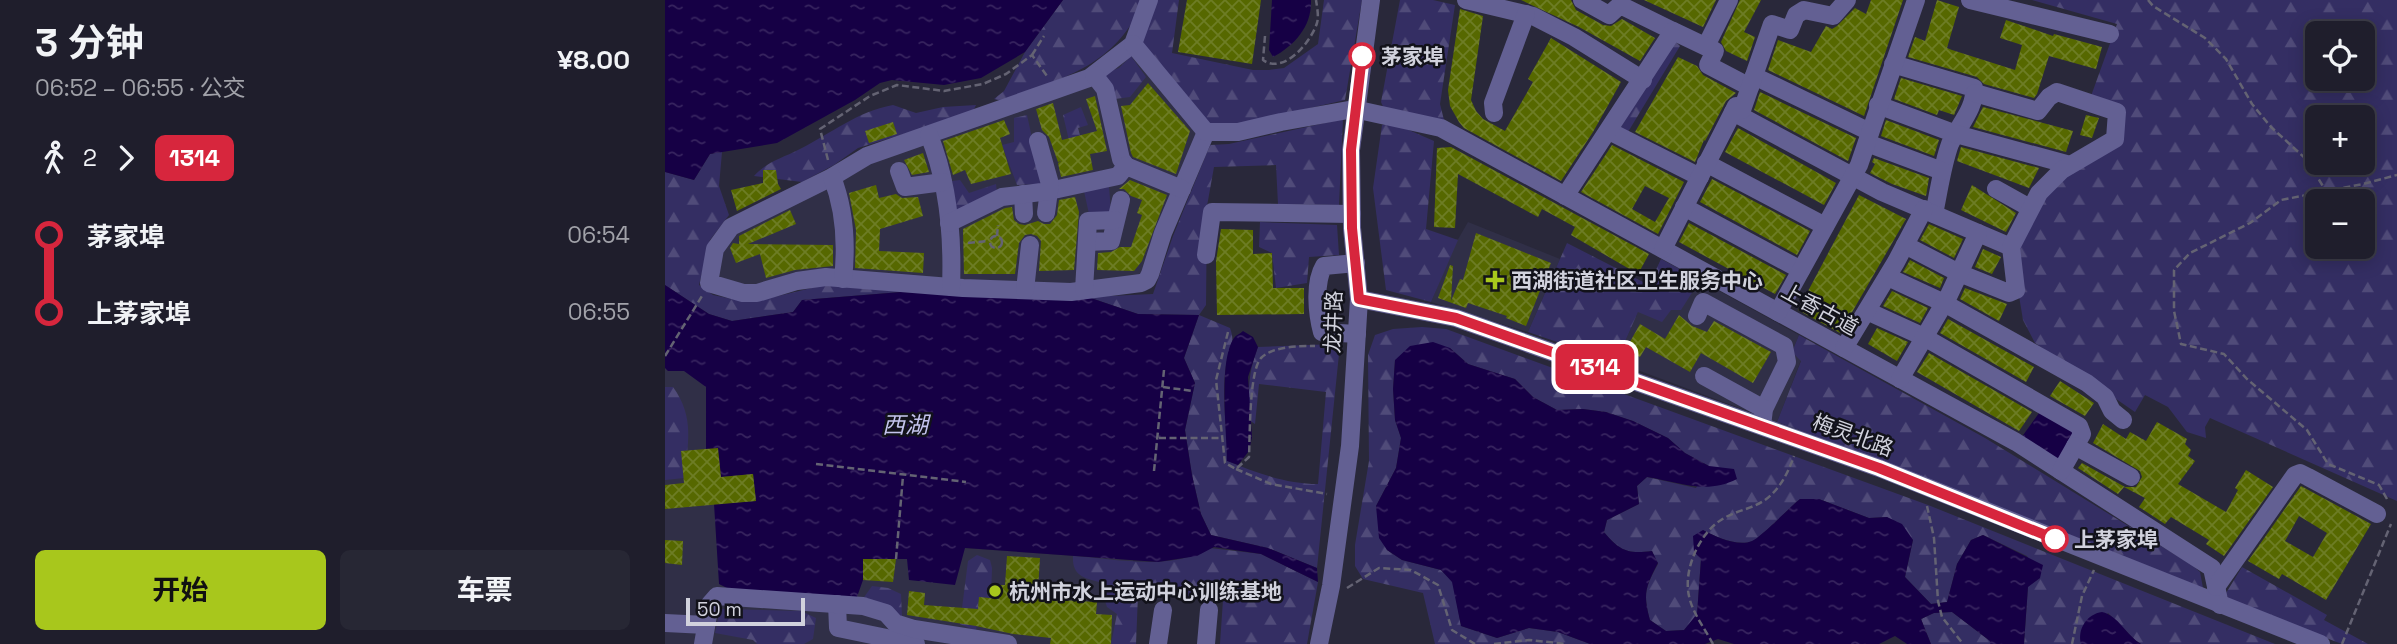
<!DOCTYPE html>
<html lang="zh">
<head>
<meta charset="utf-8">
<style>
	body { margin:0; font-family:"Space Grotesk","Noto Sans SC",sans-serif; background:#272734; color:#f1f3f6; height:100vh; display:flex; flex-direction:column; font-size:26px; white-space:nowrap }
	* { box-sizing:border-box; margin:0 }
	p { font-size:23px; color:#a1a2a9 }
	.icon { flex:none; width:38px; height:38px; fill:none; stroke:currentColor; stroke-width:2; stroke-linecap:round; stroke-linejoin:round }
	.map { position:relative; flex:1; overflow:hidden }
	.drawer { display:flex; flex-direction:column; background:#1f1e2c; width:665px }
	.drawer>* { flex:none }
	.badge { padding:0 14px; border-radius:10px; font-size:24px; line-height:46px }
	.controls { position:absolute; left:1640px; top:21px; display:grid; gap:14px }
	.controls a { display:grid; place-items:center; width:70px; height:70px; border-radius:10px; background:#1f1e2c; box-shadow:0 4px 18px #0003,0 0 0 2px #3c3c48; font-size:35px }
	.scale { position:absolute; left:21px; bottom:18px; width:119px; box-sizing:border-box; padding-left:7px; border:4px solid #d1d2dd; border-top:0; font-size:19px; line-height:24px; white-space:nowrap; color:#d1d2dd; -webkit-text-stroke:5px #12121a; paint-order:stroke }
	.map>.badge { position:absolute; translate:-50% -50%; box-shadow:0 0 0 4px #fff }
	.legs { display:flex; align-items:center; gap:10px; height:77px; padding:0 35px; font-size:23px }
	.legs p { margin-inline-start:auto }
	.overview { display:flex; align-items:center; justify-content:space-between; height:119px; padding:0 35px }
	h1 { font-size:38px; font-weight:700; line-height:52px }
	.primary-button { display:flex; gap:14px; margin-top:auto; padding:14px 35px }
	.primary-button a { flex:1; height:80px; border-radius:10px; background:#a8c71c; color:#111; font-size:28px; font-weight:700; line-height:80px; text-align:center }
	.primary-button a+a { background:#272734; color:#f1f3f6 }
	ul { padding:0 35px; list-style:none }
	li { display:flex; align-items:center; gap:24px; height:77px; font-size:26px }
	li i { display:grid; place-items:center; width:10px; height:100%; margin:0 9px; background:currentColor }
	li i::after { content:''; width:18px; height:18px; margin:-9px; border:5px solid; border-radius:50%; background:#1f1e2c }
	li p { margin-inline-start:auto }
	li:first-child i { background:linear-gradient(#0000 50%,currentColor 0) }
	li:last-child i { background:linear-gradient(currentColor 50%,#0000 0) }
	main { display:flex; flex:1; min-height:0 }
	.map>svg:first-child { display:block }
</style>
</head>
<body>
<main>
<section class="drawer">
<div class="overview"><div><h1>3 分钟</h1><p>06:52 – 06:55 · 公交</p></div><b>¥8.00</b></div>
<div class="legs"><svg class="icon" aria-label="walk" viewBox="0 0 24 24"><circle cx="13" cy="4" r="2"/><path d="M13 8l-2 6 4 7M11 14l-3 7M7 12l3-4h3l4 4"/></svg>2<svg class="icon" aria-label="forward" viewBox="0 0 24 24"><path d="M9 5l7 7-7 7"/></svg><b class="badge" style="background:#d7263d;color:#fff">1314</b></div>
<ul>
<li><i style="color:#d7263d"></i><b>茅家埠</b><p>06:54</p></li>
<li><i style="color:#d7263d"></i><b>上茅家埠</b><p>06:55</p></li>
</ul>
<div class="primary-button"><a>开始</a><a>车票</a></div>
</section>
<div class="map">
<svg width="1732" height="644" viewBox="0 0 1732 644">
	<defs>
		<pattern id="forest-firs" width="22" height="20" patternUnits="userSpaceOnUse" patternTransform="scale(1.75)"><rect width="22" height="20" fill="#342e63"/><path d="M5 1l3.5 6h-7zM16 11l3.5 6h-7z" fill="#504b79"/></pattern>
		<pattern id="water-ripples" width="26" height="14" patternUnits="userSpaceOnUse" patternTransform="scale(1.75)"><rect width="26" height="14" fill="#160045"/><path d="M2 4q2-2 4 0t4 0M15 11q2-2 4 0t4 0" fill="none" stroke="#37245f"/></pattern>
		<pattern id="building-cross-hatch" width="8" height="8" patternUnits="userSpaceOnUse" patternTransform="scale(1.75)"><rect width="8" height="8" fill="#566800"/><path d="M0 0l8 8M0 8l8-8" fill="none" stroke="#6d7d25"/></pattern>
	</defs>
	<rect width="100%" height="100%" fill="#29283a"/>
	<g fill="#302f47">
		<polygon points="466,52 534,133 476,276 408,284 88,288 51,278 55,250 66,234 185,172"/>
		<polygon points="803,222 895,259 863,332 766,302 788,248"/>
		<polygon points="996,259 1134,335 1127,352 1136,360 1112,422 951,362"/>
		<polygon points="0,322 198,580 198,559 300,548 468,560 460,644 0,644"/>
	</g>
	<g fill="url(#forest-firs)" fill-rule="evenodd">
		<path d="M398,0H479C450,67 400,77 337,101L329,99L339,91L360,52Z"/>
		<polygon points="492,0 514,0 507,53 588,70 604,70 619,68 653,44 659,0 697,0 680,100 571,125 545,126 476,44"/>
		<polygon points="735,0 768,0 790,5 775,104 779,120 719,109 716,102"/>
		<path d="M1367,0H1732V501L1545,418L1540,427L1541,438L1522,432L1503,407L1480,395L1470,412L1370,343L1358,320L1346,247L1374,193L1437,148L1452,112L1426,96L1452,24ZM1652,33H1698V79H1652ZM1652,117H1698V163H1652ZM1652,201H1698V247H1652Z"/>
		<polygon points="1009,40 1015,46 963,132 955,128"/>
		<polygon points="466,56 481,77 465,97 450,99 439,73 454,68"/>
		<path d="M228,105L251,113L278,107L311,105L307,113L193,148L169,165L137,182L89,176C104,160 116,159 135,149C167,133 191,112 228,105Z"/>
		<polygon points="416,107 423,125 413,128 419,150 407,153 398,115"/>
		<polygon points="362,115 377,184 352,185 337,145 349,142 349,118"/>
		<path d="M678,119L674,205L613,204L611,165L549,167L542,206L541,305L534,315L565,328C571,344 564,349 561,365C556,396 562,430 563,461C591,473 622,484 653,484L661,392L594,384L590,424L584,420C583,393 583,372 593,347L670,344L674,354L652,568L603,548L546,535L536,514L527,475L520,430L530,383L519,358L534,315L473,314L423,297L488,294L508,236L545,145L564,144Z"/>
		<polygon points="730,124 769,141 761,229 793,240 766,302 721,290 708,188 717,125"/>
		<polygon points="57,152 54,186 64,215 45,240 34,285 48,295 67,299 109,297 159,285 226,289 236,292 137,300 128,312 67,321 44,314 0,285 0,172 29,180 45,154"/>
		<polygon points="295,180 304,193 331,184 332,193 291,212 287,181"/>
		<polygon points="444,187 446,212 424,214 419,191"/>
		<polygon points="595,222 672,225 674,255 644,257 642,283 611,288 607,253 594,247"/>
		<polygon points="902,243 984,285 996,259 1035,280 1016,310 1006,310 997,322 973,312 951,362 863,332"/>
		<path d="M757,327L781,329L1263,505L1610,644H1476L1470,640L1443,613L1416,644H1359L1363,586L1375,578L1362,556L1318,535L1306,540L1292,564L1282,602L1266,604L1240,577L1248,540L1222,517L1204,518L1154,499H1135C1125,507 1097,536 1088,541C1073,547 1051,537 1038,530L1032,615L1019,630L1001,631L985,620C978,594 980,588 993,564L987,551C962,554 955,551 939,532L942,520L974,504L972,486L982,477L1031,488L1044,466L1020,453L1003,438L968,421L941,412L918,409L892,410L868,397L850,379L803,364L785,348L730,360L728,389L730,420L736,438L731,468L711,506L722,550L737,560L776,570L788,582L796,626L832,638L864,628L893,632L925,644H770L758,593L698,579L690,566V545L704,461L703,355L710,335L728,329Z"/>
		<polygon points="1134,335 1320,438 1527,565 1535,572 1538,588 1214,459 1112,422 1136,361 1127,352"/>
		<path d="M0,387H8C30,417 23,445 19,478L0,480Z"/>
		<path d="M545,548L596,554L653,582L642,644H555L558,600L473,595L471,644H446L452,614L442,607L434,582C418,578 407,575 408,556C452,559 505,571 545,548Z"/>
		<polygon points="312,555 325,560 327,568 326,598 314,598 311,631 295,624 303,561"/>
		<polygon points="1577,567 1662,615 1659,620 1703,644 1677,644 1564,601 1561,593"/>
		<polygon points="207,586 223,588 236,594 237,617 197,600"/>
		<polygon points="55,609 136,611 151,618 148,639 139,644 92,644 88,640 50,633"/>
		<polygon points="1287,612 1325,641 1325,644 1266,644 1256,619 1269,613"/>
	</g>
	<g fill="url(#water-ripples)">
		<polygon points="0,0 398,0 360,52 316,78 279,85 227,80 215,83 190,100 112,143 45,154 29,180 0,172"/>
		<path d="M607,0H646C647,26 630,45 608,57L604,50Z"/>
		<polygon points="0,285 44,314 67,321 128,312 137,300 236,292 423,297 473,314 534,315 519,358 530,383 520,430 527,475 536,514 546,535 603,548 652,568 653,582 596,554 549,547 532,556 493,562 300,548 290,585 244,580 242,559 198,559 198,580 192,597 64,589 54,584 49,504 91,501 88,474 56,477 41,449 41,387 19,371 3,371 0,368"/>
		<path d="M578,331L588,337L593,347L583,377L587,437L584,451L573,465L562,461C562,432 553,361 569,338C571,335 575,334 578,331Z"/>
		<path d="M768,342L785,348L803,364L850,379L868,397L892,410L918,409L941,412L968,421L1003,438L1020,453L1044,466L1069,469L1072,479C1041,495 1014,482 982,477L972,486L974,504L942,520L939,532C955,551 962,554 987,551L993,563C980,588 978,594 985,620L1001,631L1019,630L1032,614L1036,559L1029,552L1028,536L1038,530C1051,537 1073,547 1087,541C1096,537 1125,507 1135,499H1154L1204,518L1222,517L1237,524L1248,540L1240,577L1266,604L1282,602L1292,564L1306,540L1318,535L1378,565L1375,578L1363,587L1359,644H1325V641L1287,612L1269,613L1256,619L1266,644H1242L1230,636L1214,644H1069L1053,639L1040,644H925L893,632L864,628L832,638L796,626L787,582L776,570L737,560L722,550L714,538L711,506L731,468L736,438L730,420L728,389L730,360L745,346Z"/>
		<polygon points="1374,413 1407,431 1408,437 1395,463 1356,438"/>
		<path d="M1437,612C1453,615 1462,636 1476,644H1416C1412,629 1422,614 1437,612Z"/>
	</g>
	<g fill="url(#building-cross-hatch)" fill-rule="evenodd">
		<polygon points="522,0 596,0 587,64 513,52"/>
		<polygon points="856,0 906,0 911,10 938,25 946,26 957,19 990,38 975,61 914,27"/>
		<polygon points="979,0 1051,0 1038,27"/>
		<polygon points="1075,0 1096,0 1079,32 1090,37 1082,61 1061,51 1056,42"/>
		<polygon points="1206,0 1238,0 1199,116 1103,70 1113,40 1146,52 1161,26 1167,29 1172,26 1190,8 1201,14"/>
		<polygon points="1272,0 1294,7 1282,48 1287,50 1350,70 1357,45 1335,38 1341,20 1388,36 1389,34 1437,47 1431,69 1384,56 1372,94 1369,98 1319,84 1312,77 1243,57 1250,37 1260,41"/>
		<polygon points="795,9 818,16 806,100 811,111 818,119 840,131 868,82 863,79 886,38 956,82 928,132 896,181 799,128 794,122 785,106 783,90"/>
		<polygon points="1013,57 1032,66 1038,75 1071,93 1061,101 1040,141 1039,140 1030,162 970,132"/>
		<polygon points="1236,78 1297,96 1289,115 1274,110 1272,115 1229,99"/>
		<polygon points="483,83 525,131 511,174 468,157 466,153 456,106 465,105"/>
		<polygon points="1095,92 1191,138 1183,161 1089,110"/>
		<polygon points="430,96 442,151 425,154 428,170 396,177 393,163 396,161 393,162 384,137 377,130 371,109 388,103 397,140 432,131 421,99"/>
		<polygon points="1318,107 1408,131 1401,152 1308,127"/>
		<polygon points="1421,115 1434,118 1427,138 1415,135"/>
		<polygon points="339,120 345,134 335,138 346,174 306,184 300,170 288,175 278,141"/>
		<polygon points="1221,120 1274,140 1269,156 1216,136"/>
		<polygon points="228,122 232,134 204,143 200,131"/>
		<polygon points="1073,128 1171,183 1159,205 1060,152"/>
		<path d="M947,145L1019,182L993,234L916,192ZM980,186L1004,198L990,222L967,209Z"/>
		<polygon points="786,147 984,254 973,274 906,235 910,227 877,209 873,217 793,174 790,228 769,227 772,148"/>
		<polygon points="1296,147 1374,168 1364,188 1292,161"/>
		<polygon points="258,153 264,172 247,175 239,160"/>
		<polygon points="1209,158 1264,178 1261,196 1227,184 1205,173 1210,164 1207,162"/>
		<polygon points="98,170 111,170 113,184 116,189 72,211 66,190 98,183"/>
		<polygon points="1047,179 1145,231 1132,255 1035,202"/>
		<polygon points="465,180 502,195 477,261 469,271 432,270 433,253 446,252 455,247 466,247 477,215 472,213 477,200 466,196 459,189 454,189"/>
		<polygon points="211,185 214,198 231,194 237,198 253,197 258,216 215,229 214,251 259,253 258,273 190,268 191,230 184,193"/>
		<polygon points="1307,185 1351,213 1341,232 1296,210"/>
		<polygon points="1194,195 1241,219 1175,333 1133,310"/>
		<polygon points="410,197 414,212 409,270 374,271 376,241 372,236 366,234 360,235 354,243 350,274 299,274 298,229 340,208 347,207 349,220 354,224 360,225 373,221 379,224 385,224 392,215 394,200"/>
		<polygon points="125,210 131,224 83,244 168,245 168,266 130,270 101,278 95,254 71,263 65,248 68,243 74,244 74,236"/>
		<polygon points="1024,223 1121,275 1110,294 1014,242"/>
		<polygon points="1264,224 1298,239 1289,258 1255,240"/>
		<polygon points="556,229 588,230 588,254 607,253 608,288 639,288 639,314 552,315 551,261"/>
		<polygon points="811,233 886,263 861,326 841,318 842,316 803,303 801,308 773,298 785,265 788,266 786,301 795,279 798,280"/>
		<polygon points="1318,249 1336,257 1327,274 1310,267"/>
		<polygon points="1245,260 1279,278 1275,288 1238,272"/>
		<polygon points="1300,288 1342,304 1334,321 1295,299"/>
		<polygon points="1227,291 1263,308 1255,323 1218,306"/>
		<polygon points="1014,315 1027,326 1042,332 1049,321 1106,352 1088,383 1036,353 1025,372 981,347 975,357 961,349 975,324 1000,339"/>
		<polygon points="1283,319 1369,367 1361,382 1275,333"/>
		<polygon points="1212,328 1243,342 1232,361 1203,344"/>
		<polygon points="1264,353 1367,412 1354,431 1252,372"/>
		<polygon points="1395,381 1429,403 1420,416 1385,396"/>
		<polygon points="1492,422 1522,439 1520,444 1526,450 1523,456 1530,461 1513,484 1561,512 1573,490 1570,488 1581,470 1608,487 1559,556 1541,544 1544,540 1506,517 1500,524 1474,507 1480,498 1459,487 1453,494 1413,468 1417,463 1460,487 1471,487 1477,477 1475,471 1428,443 1438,424 1461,439 1465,432 1481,441"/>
		<polygon points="53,448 56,477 88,474 91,501 0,509 0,485 19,483 16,451"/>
		<path d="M1636,486L1706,524L1661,600L1617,574L1614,579L1583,561ZM1634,516L1662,533L1648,557L1620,541Z"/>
		<polygon points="0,540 18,541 17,565 0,563"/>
		<polygon points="342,556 375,558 373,589 380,589 379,599 432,602 431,614 447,615 446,644 385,644 386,638 348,634 311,626 242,615 244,591 260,593 259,605 313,609 314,597 334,599 335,585 340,585"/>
		<polygon points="198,559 231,559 228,582 198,580"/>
	</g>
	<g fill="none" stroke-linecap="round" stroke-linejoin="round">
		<g stroke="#646373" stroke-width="2.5" stroke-dasharray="7 3.5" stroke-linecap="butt">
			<polyline points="1483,0 1488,6 1540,38 1561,59 1587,104 1606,127 1641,159 1661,191"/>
			<path d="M600,36L598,60C619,75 646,42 652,23C654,16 652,7 651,0"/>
			<polyline points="367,55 379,36"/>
			<polyline points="163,160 155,129 205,96 232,85 279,91 318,84 341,74 367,55 382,76"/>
			<circle cx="331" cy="242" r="6"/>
			<polyline points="332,236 333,225"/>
			<polyline points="303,243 324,241"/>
			<path d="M563,332L551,380L560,463L571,469L584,457C585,437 584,371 596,358C608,346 634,346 650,346"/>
			<polyline points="0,356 37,296"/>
			<polyline points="498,387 528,391"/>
			<polyline points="494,438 558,438"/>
			<polyline points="151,464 301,482"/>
			<polyline points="571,469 606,484 662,494"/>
			<polyline points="489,471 499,370"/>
			<polyline points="1722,499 1714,485 1663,464 1642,430 1582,379 1559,354 1516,344 1509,311 1509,270 1525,253 1585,223 1616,200 1698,184 1732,175"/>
			<polyline points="1262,506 1269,538 1273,601 1277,617 1298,644"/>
			<polyline points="231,559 238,476"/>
			<polyline points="682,588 714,568 746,570 773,585 787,630 810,644"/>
			<polyline points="829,644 864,640 902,644"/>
			<path d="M1048,644C1040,629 1027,612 1024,596C1018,570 1034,534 1056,520C1069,511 1087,509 1100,500C1115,489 1123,473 1129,456"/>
			<polyline points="1407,644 1417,596 1429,570"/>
			<polyline points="1677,644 1726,524"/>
		</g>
		<g stroke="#636093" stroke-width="18">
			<polyline points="484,0 468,44 424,78 202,156 167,177 66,227 50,249 44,283 78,293 92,293 132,281 161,277 298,288 406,292 476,283 482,280 485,274 498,233 541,132"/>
			<polyline points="801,0 868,16 909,37 978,80"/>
			<polyline points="917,0 944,15 955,5 1008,31"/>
			<polyline points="1305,0 1445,34"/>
			<polyline points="468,44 541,132 573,132 616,122 689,109 776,128 1351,442 1547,568 1555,605"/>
			<polyline points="1041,46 1064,0"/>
			<path d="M1228,64L1309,88C1311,108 1293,126 1285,144C1277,166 1274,191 1269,214"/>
			<polyline points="429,75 440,89 456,159 461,166"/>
			<polyline points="1089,76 1205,132"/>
			<polyline points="1213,105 1291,134 1405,165"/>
			<polyline points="1068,112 1217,192 1346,247"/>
			<polyline points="829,113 828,103 861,14"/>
			<polyline points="944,131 1035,177"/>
			<path d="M264,135C283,182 288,236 286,287"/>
			<polyline points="1202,143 1277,171"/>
			<polyline points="1041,163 1160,226"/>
			<polyline points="234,171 240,187 278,182"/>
			<path d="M167,177C180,210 182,243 178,279"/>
			<polyline points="1331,189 1365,208"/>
			<polyline points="358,194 359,214"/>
			<polyline points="900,196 1008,31 1050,51 1043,65 1085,87"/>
			<polyline points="1019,207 1136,270"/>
			<polyline points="381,213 384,191 453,176 461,166 517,189"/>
			<polyline points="284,223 337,197 384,191 385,184 373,141"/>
			<polyline points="422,242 446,241 456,200"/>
			<polyline points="1240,245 1294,273 1344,293 1351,290 1346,247 1374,193 1397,170 1450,139 1452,112 1392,92 1384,97 1373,111 1310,93"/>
			<polyline points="998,249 1068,112 1071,106 1077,110 1107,24 1125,30 1131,15 1139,10 1168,16 1182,0"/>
			<polyline points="541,255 547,212 687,214"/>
			<path d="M691,263L659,266C649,282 652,314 657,332L692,334"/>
			<polyline points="1223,277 1279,303 1422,383 1440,397 1447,411 1458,420"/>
			<polyline points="360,290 365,245"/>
			<polyline points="419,290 423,221 450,220"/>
			<polyline points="694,299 791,318 1214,468 1656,644"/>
			<polyline points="1202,311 1259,337 1414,426 1417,434 1396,471"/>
			<polyline points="1113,312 1194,165 1251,0"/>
			<polyline points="1032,316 1038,302 1119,346 1122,362 1099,409 1097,426"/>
			<polyline points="1179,348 1231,262 1259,209"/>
			<polyline points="1039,376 1099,409"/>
			<polyline points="1235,379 1284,295 1313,233"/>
			<polyline points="1410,446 1466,477"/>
			<polyline points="1551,587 1630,475 1635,473 1643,477 1712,514"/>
			<polyline points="172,604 173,628 251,644"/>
			<polyline points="0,623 41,625"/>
			<polyline points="38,644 45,604 52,596 198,606 221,613 230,623 249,629 343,644"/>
			<polyline points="493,644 498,610"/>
			<polyline points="541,644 544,610"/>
			<polyline points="654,644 666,586 685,446 694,299 687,228 686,150 706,0"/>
		</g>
	</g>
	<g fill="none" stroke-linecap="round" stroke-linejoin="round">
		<defs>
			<polyline id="line-1" points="697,56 686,150 687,228 694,299 791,318 1214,468 1390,539"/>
		</defs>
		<use href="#line-1" stroke="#fff" stroke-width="16"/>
		<use href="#line-1" stroke="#d7263d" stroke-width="10"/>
	</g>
	<g fill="#fff" stroke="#d7263d" stroke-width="3.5">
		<circle cx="697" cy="56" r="12"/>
		<circle cx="1390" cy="539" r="12"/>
	</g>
	<g fill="#a8c71c" stroke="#12121a" stroke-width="2.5">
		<path d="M826.5 269.5h7v7h7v7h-7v7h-7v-7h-7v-7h7z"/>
		<circle cx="330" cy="591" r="7"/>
	</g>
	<g text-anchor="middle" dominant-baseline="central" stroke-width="5" stroke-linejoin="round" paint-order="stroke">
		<g font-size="21" font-weight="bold" fill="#d1d2dd" stroke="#12121a" text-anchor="start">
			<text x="716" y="56">茅家埠</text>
			<text x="1409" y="539">上茅家埠</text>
		</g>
		<g font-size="21" font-weight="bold" fill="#d1d2dd" stroke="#12121a" text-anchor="start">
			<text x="846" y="280">西湖街道社区卫生服务中心</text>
			<text x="344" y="591">杭州市水上运动中心训练基地</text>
		</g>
		<g font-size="21" fill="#d1d2dd" stroke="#12121a">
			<text transform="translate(1155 309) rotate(29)">上香古道</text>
			<text transform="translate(668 322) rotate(-88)">龙井路</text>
			<text transform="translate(1188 435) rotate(20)">梅灵北路</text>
		</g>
		<g font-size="23" font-style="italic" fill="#c4c4ee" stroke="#12121a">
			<text x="240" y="425">西湖</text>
		</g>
	</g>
</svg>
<div class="controls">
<a><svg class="icon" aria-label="locate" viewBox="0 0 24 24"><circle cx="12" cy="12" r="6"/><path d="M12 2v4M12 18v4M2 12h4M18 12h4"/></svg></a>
<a>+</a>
<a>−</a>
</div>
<div class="scale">50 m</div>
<b class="badge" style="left:930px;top:367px;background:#d7263d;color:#fff">1314</b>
</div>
</main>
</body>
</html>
